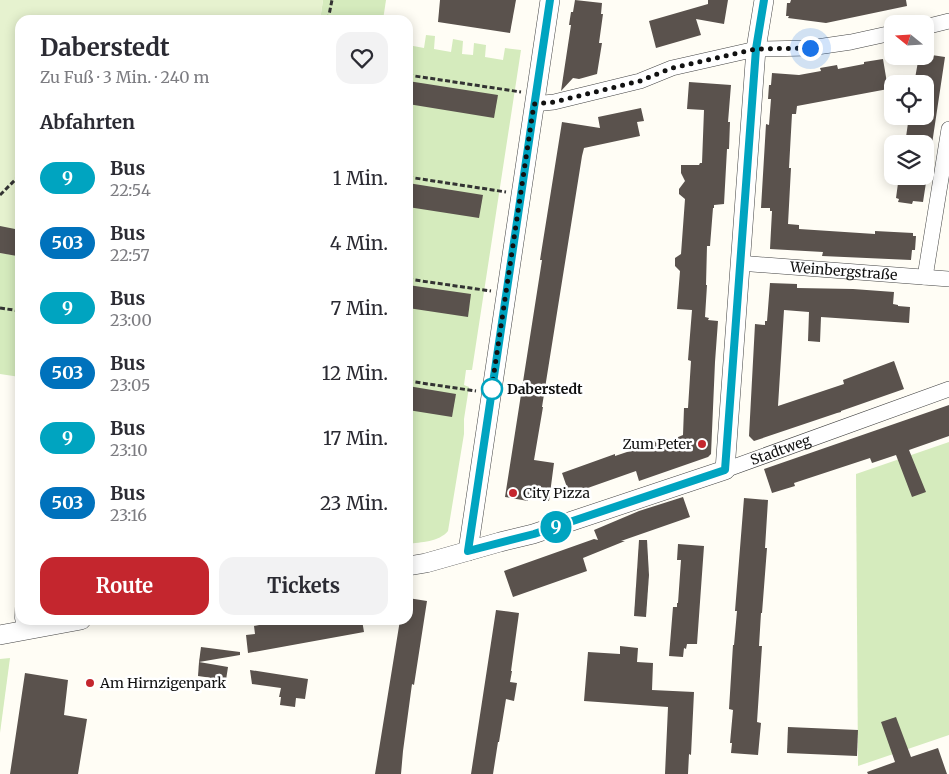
<!DOCTYPE html>
<html lang="de">
<head>
<meta charset="utf-8">
<style>
	body { margin:0; font-family:Merriweather,serif; background:#f2f2f3; color:#2b2b33; height:100vh; display:flex; flex-direction:column; font-size:19px; white-space:nowrap }
	* { box-sizing:border-box; margin:0 }
	p { font-size:16px; color:#7c7c81 }
	.icon { flex:none; width:28px; height:28px; fill:none; stroke:currentColor; stroke-width:2; stroke-linecap:round; stroke-linejoin:round }
	.map { position:relative; flex:1; overflow:hidden }
	.panel { position:absolute; left:15px; top:15px; width:398px; height:610px; display:flex; flex-direction:column; background:#fff; border-radius:15px; box-shadow:0 2px 12px #0003 }
	.panel>* { flex:none }
	.badge { padding:0 10px; border-radius:16px; font-size:18px; line-height:32px }
	.needle { width:32px; rotate:288deg }
	.controls { position:absolute; left:884px; top:15px; display:grid; gap:10px }
	.controls a { display:grid; place-items:center; width:50px; height:50px; border-radius:10px; background:#fff; box-shadow:0 2px 12px #0003; font-size:25px }
	.you { position:absolute; width:25px; height:25px; margin:-12px; border:4px solid #fff; border-radius:50%; background:#1a73e8; box-shadow:0 0 0 8px #1a73e833 }
	.map>.badge { position:absolute; translate:-50% -50%; box-shadow:0 0 0 2px #fff }
	h2 { padding:0 25px; font-size:19px; line-height:45px }
	.round { display:grid; place-items:center; flex:none; width:52px; height:52px; border-radius:15px; background:#f2f2f3 }
	.head { display:flex; align-items:center; justify-content:space-between; height:85px; padding:0 25px }
	h1 { font-size:24px; font-weight:700; line-height:38px }
	.button { display:flex; gap:10px; margin-top:auto; padding:10px 25px }
	.button a { flex:1; height:58px; border-radius:15px; background:#c4262e; color:#fff; font-size:20px; font-weight:700; line-height:58px; text-align:center }
	.button a+a { background:#f2f2f3; color:#2b2b33 }
	ul { padding:0; list-style:none }
	li { display:flex; align-items:center; gap:15px; height:65px; padding:0 25px }
	li div { flex:1 }
	li b { display:block; font-size:19px }
	li em { font-style:normal }
	li .badge { min-width:55px; font-weight:700; text-align:center }
	.map>svg:first-child { display:block }
</style>
</head>
<body>
<div class="map">
<svg width="949" height="774" viewBox="0 0 949 774">
	<rect width="100%" height="100%" fill="#fffdf5"/>
	<g fill="#d5ebbd">
		<polygon points="323,0 386,0 383,20 320,20"/>
		<path d="M408,32L410,33L408,45L424,48L426,35L435,36L434,49L451,52L453,39L463,41L462,54L473,55L474,43L486,45L485,57L503,60L505,48L521,50L472,370H466L464,385L469,387L464,419V434L448,531C439,542 421,542 408,544Z"/>
		<polygon points="0,253 20,256 20,377 0,374"/>
		<polygon points="949,442 949,735 858,766 856,474"/>
		<polygon points="10,658 0,733 0,659"/>
	</g>
	<polygon fill="#e6f2cf" points="0,0 323,0 320,20 300,20 274,16 273,20 20,20 20,256 0,253"/>
	<g fill="#5a524d">
		<polygon points="440,0 516,0 510,33 438,22"/>
		<polygon points="575,0 602,3 601,14 603,14 599,43 602,43 597,74 579,79 573,78 561,91 571,25 569,25 571,12 573,12"/>
		<polygon points="708,0 728,0 724,24 696,19 701,35 656,48 649,21 708,4"/>
		<polygon points="791,0 906,0 907,6 826,23 788,18 789,16 786,16 787,3 790,3"/>
		<polygon points="925,54 945,57 932,144 905,144 909,116 925,116 925,84 914,84 919,56 925,56"/>
		<polygon points="883,59 888,89 797,106 796,114 792,114 789,168 791,168 788,224 799,225 799,229 875,234 875,231 913,233 913,236 916,236 915,250 912,250 911,260 822,256 823,252 770,249 772,211 770,211 770,208 761,208 766,124 769,125 771,99 768,99 769,85 771,85 772,73 799,75 821,71 820,68 837,65 838,69 864,64 864,62"/>
		<polygon points="408,81 498,95 494,118 408,104"/>
		<polygon points="689,82 731,85 728,122 730,122 729,149 727,149 724,204 714,205 714,208 713,208 710,246 707,246 706,285 707,285 705,317 709,318 708,320 718,321 715,362 711,454 708,457 639,481 636,471 582,490 583,491 570,496 562,473 615,454 615,456 639,448 639,445 655,441 656,443 663,440 664,443 683,435 684,408 688,408 691,361 688,360 692,310 677,309 680,271 675,266 675,258 681,254 685,199 679,194 679,189 685,181 681,173 681,165 699,165 700,163 702,163 704,110 687,109"/>
		<polygon points="641,108 644,121 637,122 640,136 584,148 582,156 542,407 543,407 534,460 554,463 549,501 528,497 528,501 505,497 537,292 542,260 540,260 562,122 600,128 598,117"/>
		<polygon points="899,176 927,176 923,202 913,201 912,204 898,202 899,199 896,198"/>
		<polygon points="408,183 483,195 479,218 408,207"/>
		<polygon points="0,226 20,230 17,256 0,253"/>
		<polygon points="770,283 797,284 797,288 853,289 894,292 893,304 898,305 898,306 910,307 909,323 821,317 820,342 808,341 809,312 784,310 778,406 844,384 843,380 894,361 904,389 841,411 841,412 837,413 754,441 749,436 755,324 765,325 765,321 767,321"/>
		<polygon points="408,285 471,294 468,317 408,308"/>
		<polygon points="408,386 456,394 452,417 408,410"/>
		<polygon points="949,405 949,436 909,450 926,492 912,497 896,455 872,463 870,458 794,483 795,486 772,493 764,469"/>
		<polygon points="683,497 690,517 621,541 625,541 583,558 587,571 513,597 504,571 594,539 598,540 594,530 639,511"/>
		<polygon points="744,498 768,500 765,548 767,548 762,613 761,613 759,646 762,646 757,722 761,723 758,755 731,753 732,743 730,743 733,710 729,709 733,645 734,645 737,611 735,611"/>
		<polygon points="639,540 647,540 649,575 646,617 634,616"/>
		<polygon points="678,544 704,546 697,644 687,644 686,649 684,648 683,657 669,656 673,607 677,607 677,603 678,603 681,560 677,560"/>
		<polygon points="408,598 427,601 414,685 412,684 403,751 401,774 375,774 400,620 408,620"/>
		<polygon points="496,610 519,613 511,671 512,671 510,682 517,683 514,701 506,699 499,742 498,742 493,774 471,774"/>
		<polygon points="285,620 362,620 364,632 248,653 246,635 255,634 254,626"/>
		<polygon points="620,646 638,648 637,662 653,663 652,690 694,692 691,755 689,754 688,774 665,774 668,707 584,701 588,652 620,654"/>
		<polygon points="201,647 240,652 240,655 199,662"/>
		<polygon points="199,662 228,667 226,680 198,676"/>
		<polygon points="250,670 308,679 305,699 296,698 295,707 280,705 281,697 279,697 281,688 252,684"/>
		<polygon points="25,673 68,680 64,715 87,719 78,774 10,774"/>
		<polygon points="896,717 911,757 938,748 947,774 868,774 867,772 895,762 881,722"/>
		<polygon points="788,727 858,730 857,756 787,753"/>
	</g>
	<g fill="none" stroke-linecap="round" stroke-linejoin="round">
		<defs>
			<polyline id="service" points="20,595 19,618 22,631"/>
			<g id="minor">
				<polyline points="925,27 949,21"/>
				<polyline points="534,104 554,102 640,81 672,68 756,49 810,48 851,42 892,33"/>
				<path id="s1" d="M739,263L949,279"/>
				<polyline points="925,277 949,129"/>
				<path id="s2" d="M725,470L949,389"/>
			</g>
			<g id="tertiary">
				<polyline points="468,551 550,0"/>
				<polyline points="408,566 426,563 500,542 533,534 725,470 756,49 764,0"/>
				<polyline points="0,635 81,620"/>
			</g>
		</defs>
		<use href="#service" stroke="#444" stroke-width="9"/>
		<use href="#minor" stroke="#444" stroke-width="16"/>
		<use href="#tertiary" stroke="#444" stroke-width="20"/>
		<g stroke="#333" stroke-width="3" stroke-dasharray="5 2.5" stroke-linecap="butt">
			<polyline points="328,20 332,0"/>
			<polyline points="408,37 409,24"/>
			<polyline points="408,75 521,92"/>
			<polyline points="408,177 506,192"/>
			<polyline points="0,195 20,175"/>
			<polyline points="408,279 491,291"/>
			<polyline points="0,308 20,311"/>
			<polyline points="408,381 476,391"/>
		</g>
		<use href="#service" stroke="#fff" stroke-width="8"/>
		<use href="#minor" stroke="#fff" stroke-width="15"/>
		<use href="#tertiary" stroke="#fff" stroke-width="19"/>
	</g>
	<g fill="none" stroke-linecap="round" stroke-linejoin="round">
		<defs>
			<polyline id="line" points="550,0 468,551 534,534 725,470 756,49 764,0"/>
		</defs>
		<use href="#line" stroke="#fff" stroke-width="11"/>
		<use href="#line" stroke="#00a4c0" stroke-width="8"/>
		<polyline stroke="#111" stroke-width="5" stroke-dasharray="0 9" points="492,389 491,393 534,104 554,102 640,81 672,68 756,49 810,48"/>
	</g>
	<circle fill="#fff" stroke="#00a4c0" stroke-width="2.5" cx="492" cy="389" r="10"/>
	<g fill="#c4262e" stroke="#fff" stroke-width="2">
		<circle cx="702" cy="444" r="5"/>
		<circle cx="513" cy="493" r="5"/>
		<circle cx="90" cy="683" r="5"/>
	</g>
	<g text-anchor="middle" dominant-baseline="central" stroke-width="5" stroke-linejoin="round" paint-order="stroke">
		<g font-size="14" fill="#111" stroke="#fff">
			<text stroke="none"><textPath href="#s1" startOffset="105">Weinbergstraße</textPath></text>
			<text stroke="none"><textPath href="#s2" startOffset="59">Stadtweg</textPath></text>
		</g>
		<g font-size="14" font-weight="bold" fill="#111" stroke="#fff" text-anchor="start">
			<text x="507" y="389">Daberstedt</text>
		</g>
		<g font-size="14" fill="#111" stroke="#fff" text-anchor="start">
			<text x="692" y="444" text-anchor="end">Zum Peter</text>
			<text x="523" y="493">City Pizza</text>
			<text x="100" y="683">Am Hirnzigenpark</text>
		</g>
	</g>
</svg>
<div class="controls">
<a><svg class="needle" viewBox="-14 -14 28 28"><path d="M0-13l5 13h-10z" fill="#e53935"/><path d="M0 13l5-13h-10z" fill="#7c7c81"/></svg></a>
<a><svg class="icon" aria-label="locate" viewBox="0 0 24 24"><circle cx="12" cy="12" r="6"/><path d="M12 2v4M12 18v4M2 12h4M18 12h4"/></svg></a>
<a><svg class="icon" aria-label="layers" viewBox="0 0 24 24"><path d="M12 4l9 5-9 5-9-5zM3 14l9 5 9-5"/></svg></a>
</div>
<div class="you" style="left:810px;top:48px"></div>
<b class="badge" style="left:556px;top:527px;background:#00a4c0;color:#fff">9</b>
<section class="panel">
<div class="head"><div><h1>Daberstedt</h1><p>Zu Fuß · 3 Min. · 240 m</p></div><a class="round"><svg class="icon" aria-label="heart" viewBox="0 0 24 24"><path d="M12 20l-8-8c-3-5 5-10 8-4 3-6 11-1 8 4z"/></svg></a></div>
<h2>Abfahrten</h2>
<ul>
<li><span class="badge" style="background:#00a4c0;color:#fff">9</span><div><b>Bus</b><p>22:54</p></div><em>1 Min.</em></li>
<li><span class="badge" style="background:#0072bc;color:#fff">503</span><div><b>Bus</b><p>22:57</p></div><em>4 Min.</em></li>
<li><span class="badge" style="background:#00a4c0;color:#fff">9</span><div><b>Bus</b><p>23:00</p></div><em>7 Min.</em></li>
<li><span class="badge" style="background:#0072bc;color:#fff">503</span><div><b>Bus</b><p>23:05</p></div><em>12 Min.</em></li>
<li><span class="badge" style="background:#00a4c0;color:#fff">9</span><div><b>Bus</b><p>23:10</p></div><em>17 Min.</em></li>
<li><span class="badge" style="background:#0072bc;color:#fff">503</span><div><b>Bus</b><p>23:16</p></div><em>23 Min.</em></li>
</ul>
<div class="button"><a>Route</a><a>Tickets</a></div>
</section>
</div>
</body>
</html>
